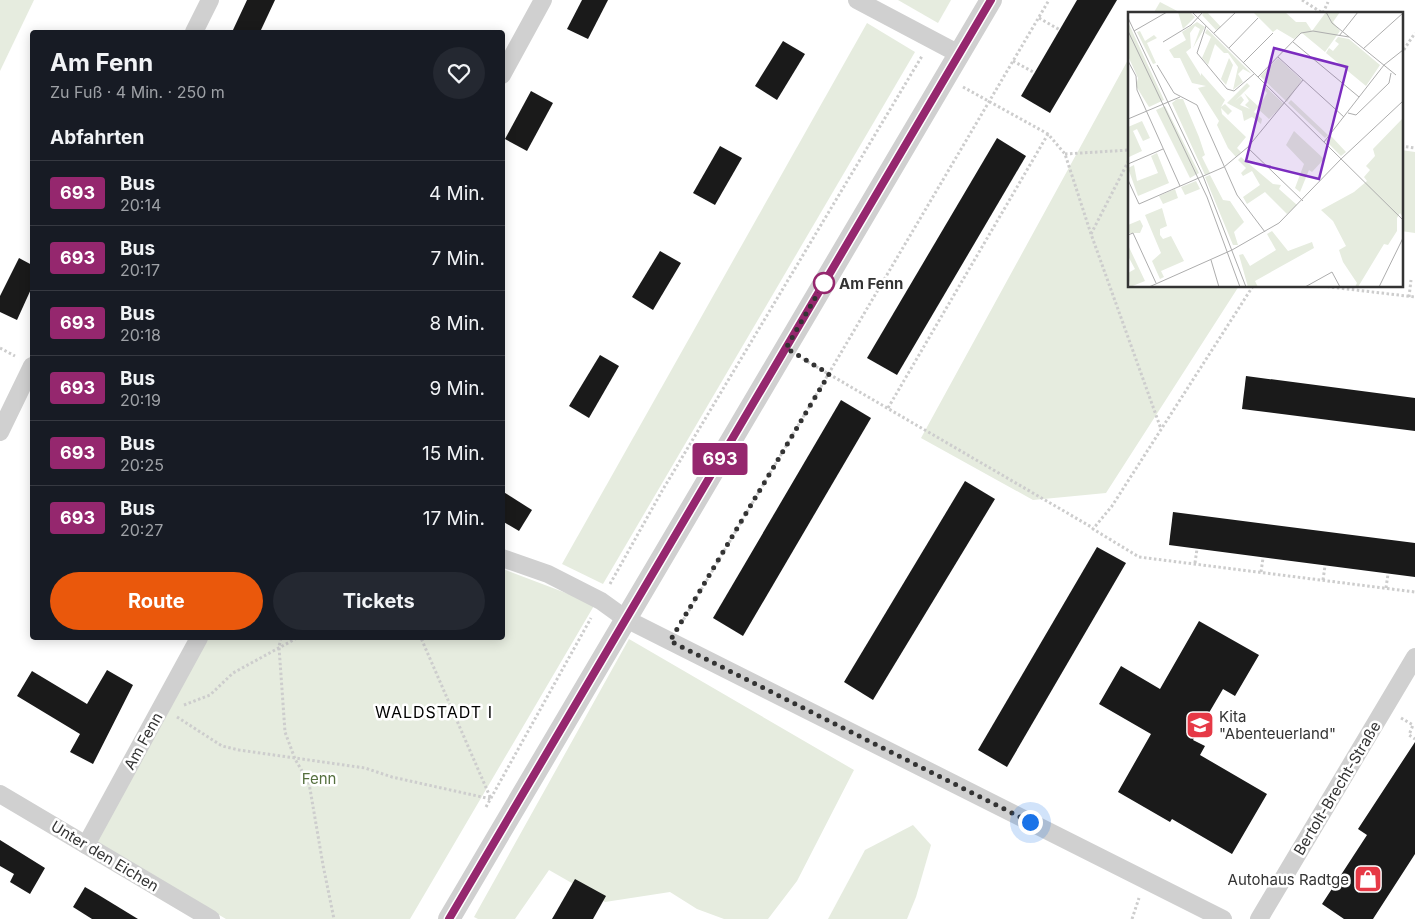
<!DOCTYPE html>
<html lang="de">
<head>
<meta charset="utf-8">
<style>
	body { margin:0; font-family:Inter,sans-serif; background:#242831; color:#f1f3f6; height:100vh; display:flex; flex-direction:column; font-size:19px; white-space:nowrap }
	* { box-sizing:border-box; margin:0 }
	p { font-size:16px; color:#9ea1a6 }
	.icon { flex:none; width:28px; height:28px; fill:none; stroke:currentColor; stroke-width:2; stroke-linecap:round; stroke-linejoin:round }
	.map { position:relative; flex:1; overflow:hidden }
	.drawer { position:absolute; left:30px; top:30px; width:475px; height:610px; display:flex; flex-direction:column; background:#171b24; border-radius:5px; box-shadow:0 2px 12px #0003 }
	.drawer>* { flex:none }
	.badge { padding:0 10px; border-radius:4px; font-size:18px; line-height:32px }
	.you { position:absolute; width:25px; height:25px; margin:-12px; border:4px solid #fff; border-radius:50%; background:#1a73e8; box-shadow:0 0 0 8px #1a73e833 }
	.map>.badge { position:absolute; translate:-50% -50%; box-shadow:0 0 0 2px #fff }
	h2 { padding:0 20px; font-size:19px; line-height:45px }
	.round { display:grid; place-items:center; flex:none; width:52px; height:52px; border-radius:26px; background:#242831 }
	.overview { display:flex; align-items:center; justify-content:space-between; height:85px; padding:0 20px }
	h1 { font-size:24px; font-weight:700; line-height:38px }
	.action { display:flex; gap:10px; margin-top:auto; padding:10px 20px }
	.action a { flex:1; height:58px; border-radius:30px; background:#ea580c; color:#fff; font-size:20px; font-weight:700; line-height:58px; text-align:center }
	.action a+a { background:#242831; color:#f1f3f6 }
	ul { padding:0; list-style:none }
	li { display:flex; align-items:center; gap:15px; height:65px; padding:0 20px; border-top:1px solid #363941 }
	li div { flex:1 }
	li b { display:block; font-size:19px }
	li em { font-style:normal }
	li .badge { min-width:55px; font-weight:700; text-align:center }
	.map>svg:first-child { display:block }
</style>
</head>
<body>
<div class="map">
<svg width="1415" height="919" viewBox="0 0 1415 919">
	<rect width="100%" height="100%" fill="#fff"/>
	<g fill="#e6ecdf">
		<polygon points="0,0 34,0 0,71"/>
		<polygon points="898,0 951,0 938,23"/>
		<polygon points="1160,2 1183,14 1153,14"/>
		<polygon points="867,23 915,52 603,584 562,564"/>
		<polygon points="1129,58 1129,286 1239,286 1106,493 1033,500 921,438"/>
		<polygon points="1401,150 1415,152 1415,233 1401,231"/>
		<polygon points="503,569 595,604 410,919 226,919 96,842 207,638 502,638"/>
		<polygon points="629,639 854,770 797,881 768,919 724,919 697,909 670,892 605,902 549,870 515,919 478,919 474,917"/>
		<polygon points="913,825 931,845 916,897 907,919 828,919 865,850"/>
	</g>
	<g fill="#1a1a1a">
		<polygon points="247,0 275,0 260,32 232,32"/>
		<polygon points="582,0 608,0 588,39 567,29"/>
		<polygon points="1077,0 1117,0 1050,113 1021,96"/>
		<polygon points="783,41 805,54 777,100 755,86"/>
		<polygon points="531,91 553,103 527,151 505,139"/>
		<polygon points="997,138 1026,156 897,375 867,358"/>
		<polygon points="720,146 742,158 715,205 693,193"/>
		<polygon points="660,251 681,263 653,310 632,297"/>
		<polygon points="19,258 32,265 32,287 17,320 0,312 0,296"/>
		<polygon points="600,355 619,366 589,418 569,406"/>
		<polygon points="1246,376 1415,398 1415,431 1242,409"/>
		<polygon points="841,400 871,418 743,636 713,618"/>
		<polygon points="965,481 995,499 873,700 844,682"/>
		<polygon points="502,491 532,510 519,531 502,521"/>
		<polygon points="1173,512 1415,543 1415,577 1169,545"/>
		<polygon points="1097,547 1126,563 1007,767 978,750"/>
		<polygon points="1199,621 1259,655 1235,696 1223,689 1193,740 1205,746 1200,755 1267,794 1232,854 1172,819 1170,822 1118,792 1151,734 1099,704 1121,666 1160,689"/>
		<polygon points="107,670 133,685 93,764 70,752 80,734 17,696 32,671 87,704"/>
		<polygon points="1415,742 1415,854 1373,919 1344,919 1322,904 1367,835 1358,829"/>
		<polygon points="0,840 45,868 30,894 10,882 14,874 0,866"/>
		<polygon points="575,879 606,896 593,919 552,919"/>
		<polygon points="85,887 97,894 138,919 92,919 73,907"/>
	</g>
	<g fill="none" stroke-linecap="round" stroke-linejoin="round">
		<g stroke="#cdcdcd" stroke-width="3" stroke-dasharray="2.5 2.5" stroke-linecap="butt">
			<polyline points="1302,0 1324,14"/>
			<polyline points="1323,13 1328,2"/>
			<polyline points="1039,18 1060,30"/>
			<polyline points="1401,54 1415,33"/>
			<polyline points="1013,61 1035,73"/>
			<polyline points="963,87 1048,134 1065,154 1091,234 1161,429"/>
			<polyline points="1401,146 1415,148"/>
			<polyline points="1065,154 1129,150"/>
			<polyline points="1091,234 1129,160"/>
			<polyline points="1253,286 1112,506 1093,529 1139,557 1415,592"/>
			<polyline points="1322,286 1415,297"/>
			<polyline points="1409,297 1411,280"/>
			<polyline points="0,348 15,356"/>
			<polyline points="803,359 1093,528"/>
			<polyline points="888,408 1048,134"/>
			<polyline points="1195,563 1197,549"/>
			<polyline points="1261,572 1263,558"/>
			<polyline points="1323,580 1325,566"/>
			<polyline points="610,584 662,491 922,56"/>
			<polyline points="1386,588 1388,574"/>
			<polyline points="681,624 1049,0"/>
			<polyline points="281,638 279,647 285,732 295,759 309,783 323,865 334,919"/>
			<polyline points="184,705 210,695 233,673 297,638"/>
			<polyline points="177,717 222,746 239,750 365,768 392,777 491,799 421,638"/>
			<polyline points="1401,718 1413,725 1409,735 1415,739"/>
			<polyline points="486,807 591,618"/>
			<polyline points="1132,919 1139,898"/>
		</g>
		<g stroke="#d0d0d0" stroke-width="18">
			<polyline points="857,0 959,54"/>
			<polyline points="194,32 210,0"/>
			<polyline points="502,75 543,0"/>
			<polyline points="0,432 32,366"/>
			<polyline points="502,558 548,574 601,601 626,619 1223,919"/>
			<polyline points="0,794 211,919"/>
			<polyline points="86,845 199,638"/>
			<polyline points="1259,919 1415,657"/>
		</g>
		<polyline stroke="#d0d0d0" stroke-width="22" points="449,919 991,0"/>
	</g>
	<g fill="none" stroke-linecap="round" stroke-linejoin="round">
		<defs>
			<polyline id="line" points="449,919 991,0"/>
		</defs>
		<use href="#line" stroke="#fff" stroke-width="11"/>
		<use href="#line" stroke="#95276e" stroke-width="8"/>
		<polyline stroke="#333" stroke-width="5" stroke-dasharray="0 9" points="824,283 786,348 829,374 670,641 1030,822"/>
	</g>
	<defs>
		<symbol id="school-square" viewBox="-11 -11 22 22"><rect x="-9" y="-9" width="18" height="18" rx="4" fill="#e63946" stroke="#fff"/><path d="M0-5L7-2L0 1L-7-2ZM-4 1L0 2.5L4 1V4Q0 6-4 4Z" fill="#fff"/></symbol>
		<symbol id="shop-square" viewBox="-11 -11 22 22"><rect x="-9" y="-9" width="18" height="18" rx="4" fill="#e63946" stroke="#fff"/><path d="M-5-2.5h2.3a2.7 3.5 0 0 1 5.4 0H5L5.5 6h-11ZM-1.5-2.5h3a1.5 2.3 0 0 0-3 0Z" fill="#fff"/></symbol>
	</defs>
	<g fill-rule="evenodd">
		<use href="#school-square" x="1184" y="709" width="32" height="32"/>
		<use href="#shop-square" x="1352" y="863" width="32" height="32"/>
	</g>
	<circle fill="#fff" stroke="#95276e" stroke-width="2.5" cx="824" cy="283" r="10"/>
	<g text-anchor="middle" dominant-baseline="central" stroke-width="5" stroke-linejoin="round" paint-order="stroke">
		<g font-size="15" font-weight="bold" fill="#333" stroke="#fff" text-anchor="start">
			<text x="839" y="283">Am Fenn</text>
		</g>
		<g font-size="15" fill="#333" stroke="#fff" text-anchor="start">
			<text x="1219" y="716">Kita<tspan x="1219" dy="17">"Abenteuerland"</tspan></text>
			<text x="1349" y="879" text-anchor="end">Autohaus Radtge</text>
		</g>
		<g font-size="15" fill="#333" stroke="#fff">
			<text transform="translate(143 741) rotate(-61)">Am Fenn</text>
			<text transform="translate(1337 788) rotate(-59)">Bertolt-Brecht-Straße</text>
			<text transform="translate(105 856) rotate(31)">Unter den Eichen</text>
		</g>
		<g font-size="15" fill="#56703f" stroke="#fff">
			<text x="319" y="778">Fenn</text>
		</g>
		<g font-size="16" letter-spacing="1" fill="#000" stroke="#fff">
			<text x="434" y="712">WALDSTADT I</text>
		</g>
	</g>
	<g transform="translate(1128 12)">
		<rect width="275" height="275" fill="#fff"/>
		<path d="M50,0H62L67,5L55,17ZM76,0H79L93,15L88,18L74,3ZM125,0H157L168,10H178L184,19L198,0H212L205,10L212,19L197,40L174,21L166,27L149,17L145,20ZM0,10L36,88L21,95L8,74L10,66L0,44ZM69,10L77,15L65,36L72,17L67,14L62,21L63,36L58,40L73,64V61L97,88L93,95L97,92L104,99L100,103L93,96L94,102L118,125L109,136L113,140L108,145L100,136L89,113L91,109L70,76L78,74L64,71L52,46H46L41,38L58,28L54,20ZM79,17L124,62L115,57L110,62L115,70L105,78L110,55L100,41H96L87,32L80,53L74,46L83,25L77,21ZM12,19L17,29L26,23L29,26L19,31L28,51L25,52L9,20ZM210,25L221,27L252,53L238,74L198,41L201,36L205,39L211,32L207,29ZM101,46L105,53L98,73L93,67ZM150,46L174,68L159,90L132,64ZM119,71L122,74L107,89L113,84L116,88L112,93L122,97L117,93L121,89L116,81L131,95L139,81L135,76L137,74L156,92L141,107L129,96L126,100L134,107L133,112L124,105L116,109L114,99L99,91ZM49,87H55L71,125L77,143L74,145L82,161L77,163L44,91ZM163,88L200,123L197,126L160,91ZM37,94L71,161L62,166L28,98ZM275,106V205L272,201L269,206V219L260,233L256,232L230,275H227L229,271L215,250L211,238L218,234L205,209L193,198L226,180L239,169L236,165L242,158L238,154L247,144L245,137ZM14,109L22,126L15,129L9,117L5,119L14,139L1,145L0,115ZM166,119L196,147L184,160L181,158L172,180L167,176L176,152L158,133ZM203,124L218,140L213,144L198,129ZM29,141L41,171L10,184L0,156L6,153L9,169L30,161L23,144ZM113,145L145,172L153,173L151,177L169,193L159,202L137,180L119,192L115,185L132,173L124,159L115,164L113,161L118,156L110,148ZM82,163L95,188L102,189L116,210L106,220L110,233H105L77,165ZM68,169L72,177L57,183L53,175ZM47,177L50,186L35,192L31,184ZM34,196L39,214L32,217V223L35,227L43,224L56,249L33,259L36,265L32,267L24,249L33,241L17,203ZM12,208L15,214L12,221H0V213ZM144,219L160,239L184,230L186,236L127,269L130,275H120L111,243L115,242L122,254L148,238L139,222ZM0,233L17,269L2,275L0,261L7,257L0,244Z" fill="#e6ecdf"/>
		<path fill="none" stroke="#adadad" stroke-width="1" d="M64,0L275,208M198,0L204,11L268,63M0,6L75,164L118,275M78,14L69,41L99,77L106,79L126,62M0,19L79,185L112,275M6,19L39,0M86,21L108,0M211,24L230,0M35,30L63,13L75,0M165,30L231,85M101,36L130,6M235,37L275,1M150,45L216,105M0,49L8,64L9,78L52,174M115,51L145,21M29,53L46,81L69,93L109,183L137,220M130,65L173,21L185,19L221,25M220,101L228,103L261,71L263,61M0,107L52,85M196,130L256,53L275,38M120,136L175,189M0,152L35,137M0,168L11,192L96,155L120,135L175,68M0,223L5,221L28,271M83,248L91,275M21,275L104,238L151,211L213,147L275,89M177,275L204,260L212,275M251,275L275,226"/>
		<path fill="#7b2cbf" fill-opacity="0.15" stroke="#7b2cbf" stroke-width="2.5" d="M146,36L219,55L191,167L118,149Z"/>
		<rect width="275" height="275" fill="none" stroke="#333" stroke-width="2.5"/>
	</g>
</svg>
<div class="you" style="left:1030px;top:822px"></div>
<b class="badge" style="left:720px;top:459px;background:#95276e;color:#fff">693</b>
<section class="drawer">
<div class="overview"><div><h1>Am Fenn</h1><p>Zu Fuß · 4 Min. · 250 m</p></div><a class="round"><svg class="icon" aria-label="heart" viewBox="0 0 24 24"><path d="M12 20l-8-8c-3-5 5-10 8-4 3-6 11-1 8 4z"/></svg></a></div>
<h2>Abfahrten</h2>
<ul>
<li><span class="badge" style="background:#95276e;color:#fff">693</span><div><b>Bus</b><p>20:14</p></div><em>4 Min.</em></li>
<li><span class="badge" style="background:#95276e;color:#fff">693</span><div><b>Bus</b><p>20:17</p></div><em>7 Min.</em></li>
<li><span class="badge" style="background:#95276e;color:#fff">693</span><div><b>Bus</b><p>20:18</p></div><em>8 Min.</em></li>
<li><span class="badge" style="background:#95276e;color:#fff">693</span><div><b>Bus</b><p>20:19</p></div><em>9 Min.</em></li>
<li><span class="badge" style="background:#95276e;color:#fff">693</span><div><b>Bus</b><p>20:25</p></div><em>15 Min.</em></li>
<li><span class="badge" style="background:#95276e;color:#fff">693</span><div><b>Bus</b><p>20:27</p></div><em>17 Min.</em></li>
</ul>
<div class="action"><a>Route</a><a>Tickets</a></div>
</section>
</div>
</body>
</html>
